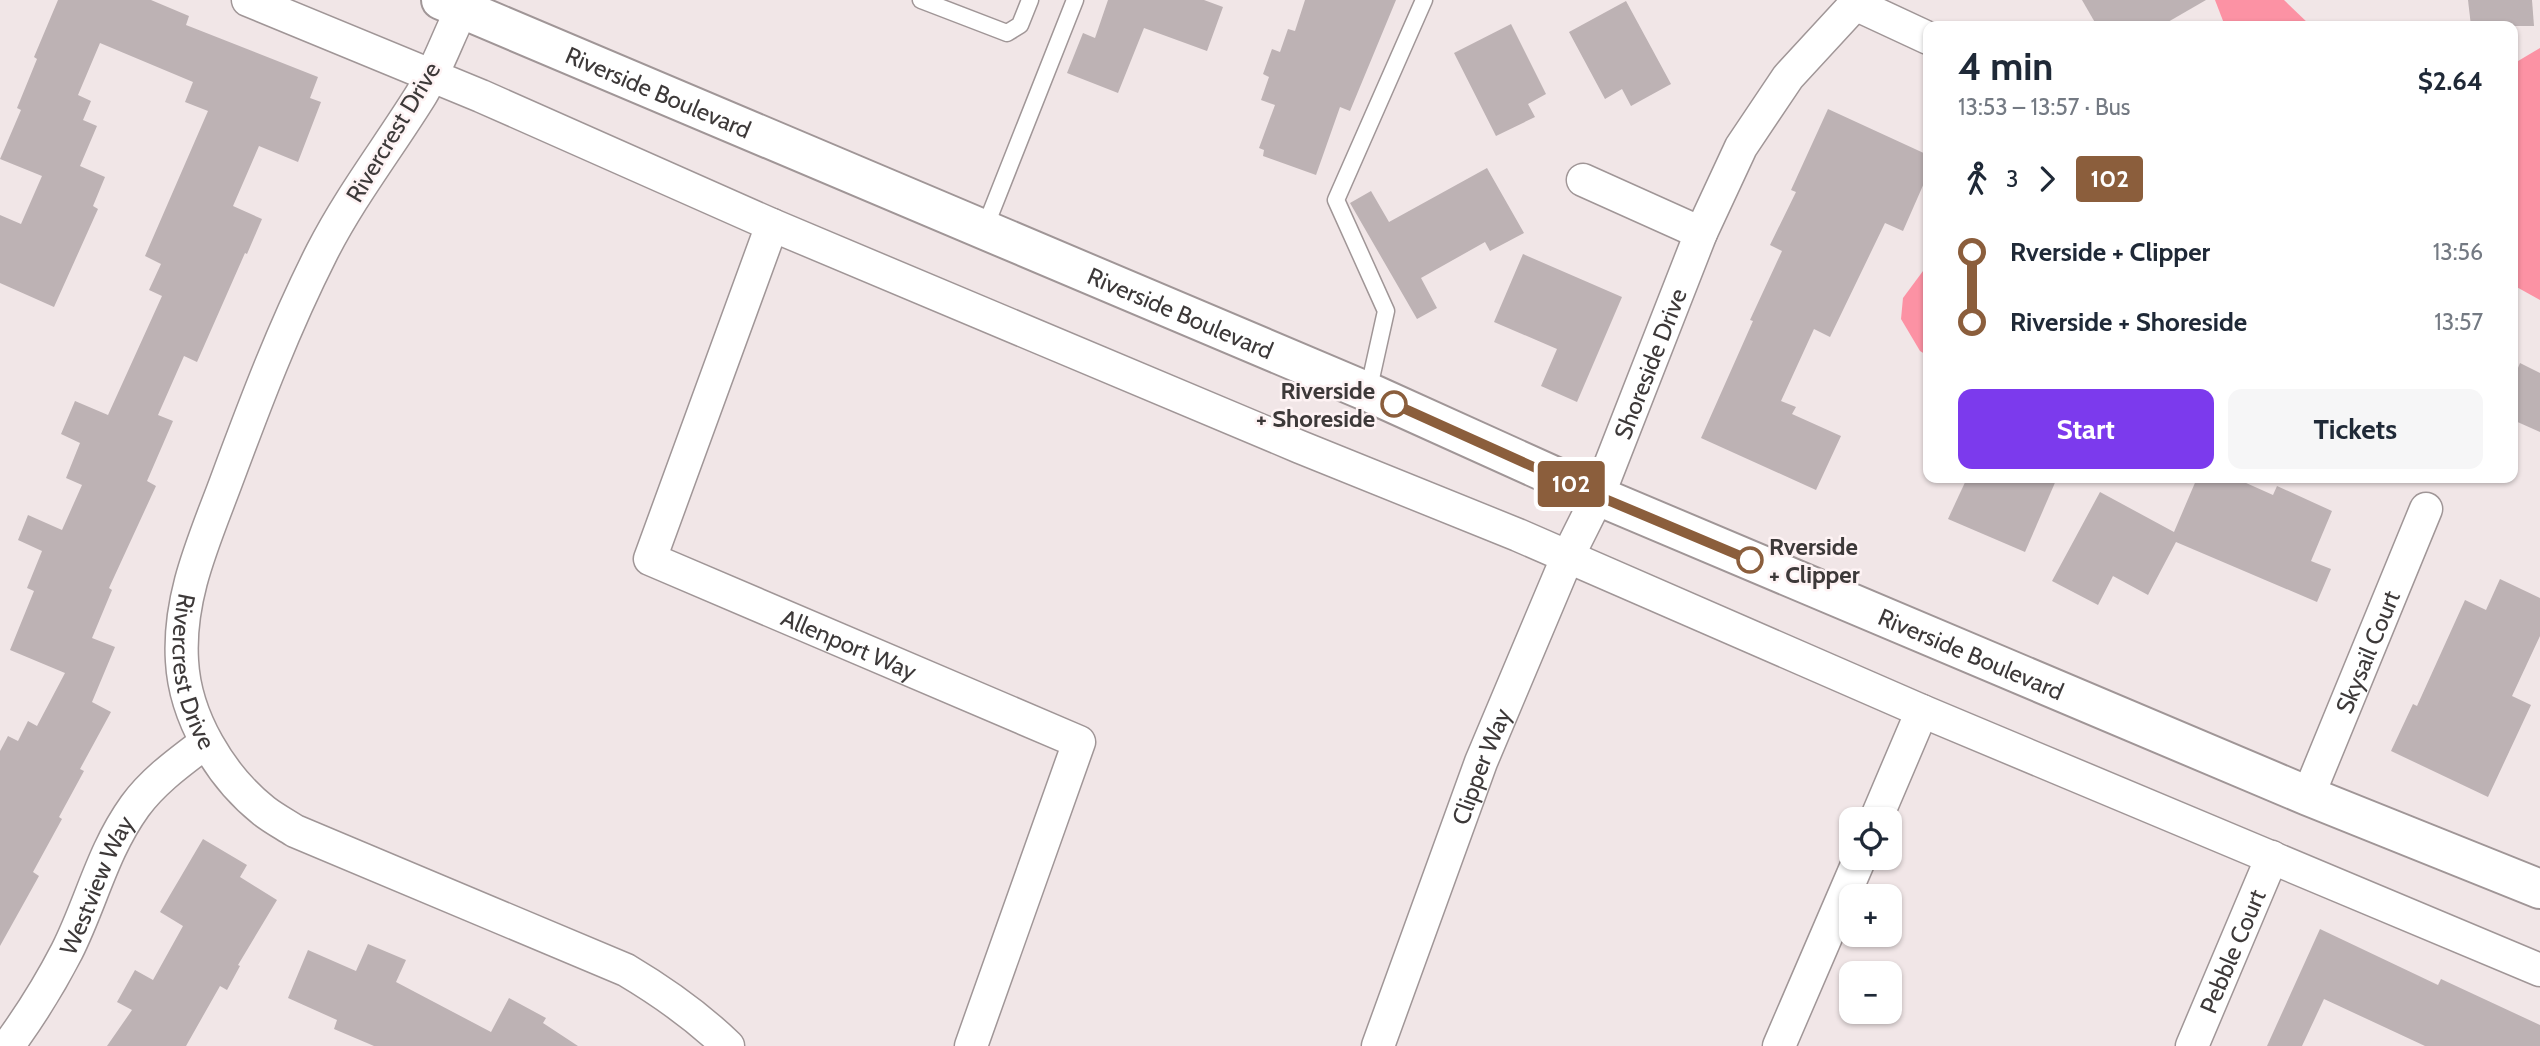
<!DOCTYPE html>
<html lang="en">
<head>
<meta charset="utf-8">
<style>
	body { margin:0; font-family:Cabin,sans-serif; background:#f6f6f7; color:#1f2937; height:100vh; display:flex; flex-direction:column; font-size:26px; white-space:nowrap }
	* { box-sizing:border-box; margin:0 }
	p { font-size:23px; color:#747a83 }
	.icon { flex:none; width:38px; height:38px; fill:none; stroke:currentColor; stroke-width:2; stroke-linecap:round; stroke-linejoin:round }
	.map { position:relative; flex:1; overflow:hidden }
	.side { position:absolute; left:1923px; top:21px; width:595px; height:462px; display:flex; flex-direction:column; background:#fff; border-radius:14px; box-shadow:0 2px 5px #0004 }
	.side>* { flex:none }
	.badge { padding:0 14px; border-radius:5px; font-size:24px; line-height:46px }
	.fabs { position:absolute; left:1839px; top:807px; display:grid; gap:14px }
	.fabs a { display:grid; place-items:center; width:63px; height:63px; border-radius:14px; background:#fff; box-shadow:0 2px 5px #0004; font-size:35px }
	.map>.badge { position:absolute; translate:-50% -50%; box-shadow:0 0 0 4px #fff }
	.legs { display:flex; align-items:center; gap:10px; height:77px; padding:0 35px; font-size:23px }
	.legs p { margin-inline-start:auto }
	.overview { display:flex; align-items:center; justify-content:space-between; height:119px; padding:0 35px }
	h1 { font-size:38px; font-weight:700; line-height:52px }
	.primary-button { display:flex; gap:14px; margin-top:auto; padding:14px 35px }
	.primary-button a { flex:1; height:80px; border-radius:14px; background:#7c3aed; color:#fff; font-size:28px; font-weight:700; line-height:80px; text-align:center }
	.primary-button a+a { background:#f6f6f7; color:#1f2937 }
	ul { padding:0 35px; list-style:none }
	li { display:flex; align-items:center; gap:24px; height:70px; font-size:26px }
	li i { display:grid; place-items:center; width:10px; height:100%; margin:0 9px; background:currentColor }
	li i::after { content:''; width:18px; height:18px; margin:-9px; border:5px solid; border-radius:50%; background:#fff }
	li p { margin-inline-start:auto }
	li:first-child i { background:linear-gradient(#0000 50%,currentColor 0) }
	li:last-child i { background:linear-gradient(currentColor 50%,#0000 0) }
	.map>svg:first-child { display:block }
</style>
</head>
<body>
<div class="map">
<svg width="2540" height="1046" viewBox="0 0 2540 1046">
	<rect width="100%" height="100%" fill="#f1e6e7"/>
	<g fill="#fc92a4">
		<polygon points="2215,0 2284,0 2311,26 2225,26"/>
		<polygon points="2540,48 2540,300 2513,285 2513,64"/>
		<polygon points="1928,268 1928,356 1920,351 1901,319 1903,298 1923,271"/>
	</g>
	<g fill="#bdb2b4">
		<polygon points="58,0 151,0 189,16 186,25 318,77 310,98 321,102 298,162 259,146 233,206 262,219 247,254 245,253 197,362 184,356 158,415 173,421 147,481 156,486 109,588 112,590 92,638 115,647 92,702 111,712 80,769 84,771 59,817 62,819 33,872 39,876 0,946 0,751 8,736 18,741 28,721 37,726 65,673 10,650 34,591 27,588 42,551 18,540 28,515 62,530 82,485 66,478 80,443 61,434 75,401 108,415 162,296 149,290 161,264 145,256 208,111 185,102 193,82 100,43 78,95 91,101 83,120 97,126 80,166 105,177 93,206 98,209 54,307 0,283 0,215 21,224 42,176 0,159 21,110 17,108 37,59 34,57"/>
		<polygon points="1108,0 1204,0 1223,7 1207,51 1144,28 1118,93 1067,73 1083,33 1095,38"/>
		<polygon points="1305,0 1396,0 1350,111 1340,107 1316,175 1263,156 1264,150 1259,148 1275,105 1261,100 1269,77 1263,74 1272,49 1280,52 1288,29 1295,31"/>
		<polygon points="2082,0 2206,0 2161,26 2097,26"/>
		<polygon points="2468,0 2532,0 2534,26 2471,26"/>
		<polygon points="1626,1 1671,84 1631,106 1622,89 1605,99 1569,32"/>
		<polygon points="1511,24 1546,94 1528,104 1535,117 1496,136 1454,53"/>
		<polygon points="1828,109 1928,155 1928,174 1903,231 1885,223 1830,337 1814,329 1781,401 1796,407 1792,414 1841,436 1816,490 1701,438 1753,321 1750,320 1782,251 1770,245 1796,192 1791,190"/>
		<polygon points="1487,168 1524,233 1490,251 1485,242 1421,278 1437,308 1417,319 1350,203 1371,191 1389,222"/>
		<polygon points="1523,254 1622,297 1577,402 1541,386 1557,349 1494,322"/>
		<polygon points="2520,363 2540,373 2540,432 2513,420 2513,380"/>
		<polygon points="1967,478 2057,478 2025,552 1948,519"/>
		<polygon points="2197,478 2235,478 2273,495 2277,486 2332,511 2311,561 2331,569 2317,602 2176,542 2148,595 2113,576 2098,605 2052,581 2100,492 2174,532"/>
		<polygon points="2500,579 2540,598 2540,636 2512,696 2531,705 2488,797 2391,751 2413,704 2417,706 2465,600 2486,610"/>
		<polygon points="203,839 247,865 240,877 277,900 238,965 240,966 227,990 220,986 186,1046 107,1046 132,1010 117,1002 135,970 153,980 183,926 160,912"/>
		<polygon points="2320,929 2438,985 2441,979 2540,1025 2540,1046 2425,1046 2324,999 2302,1046 2267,1046"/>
		<polygon points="368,944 406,960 396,982 491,1032 509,998 546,1018 543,1023 578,1046 374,1046 334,1029 337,1020 288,998 308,950 356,971"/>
	</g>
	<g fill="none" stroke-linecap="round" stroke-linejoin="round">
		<defs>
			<g id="lane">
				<polyline points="921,0 1007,33 1020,25 1030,0"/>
				<polyline points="984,230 1075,0"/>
				<polyline points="1368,392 1386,311 1336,200 1424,0"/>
			</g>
			<g id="street">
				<polyline points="248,0 481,96 772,225 1300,447 1518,535 1922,711 2540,970"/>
				<polyline points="1857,5 1928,38"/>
				<path id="s1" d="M462,9C448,37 437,69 421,95C388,148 350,197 322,252C284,327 255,404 226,482C204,541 178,597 182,661C185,717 220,776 264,811C273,818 284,824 295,831L626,970C663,992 697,1016 728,1046"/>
				<polyline points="1583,180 1701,233"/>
				<path id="s2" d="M772,225L650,559L1079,742L971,1046"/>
				<path id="s3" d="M2308,796L2426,509"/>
				<polyline points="1876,819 1922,711"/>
				<path id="s4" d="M8,1046C30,1016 50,984 67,951C92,901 102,852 135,806C154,780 181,761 206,742"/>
				<path id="s5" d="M1378,1046L1481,762L1567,558L1598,496L1701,233L1741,147L1788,77L1859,0"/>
				<polyline points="1779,1046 1860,858"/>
				<path id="s6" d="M2192,1046L2272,857"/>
			</g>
			<g id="secondary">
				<path id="s7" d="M441,0L1368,392L1598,496L2308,796L2540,889"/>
			</g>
		</defs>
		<use href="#lane" stroke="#a09697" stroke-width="19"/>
		<use href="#street" stroke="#a09697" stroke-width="35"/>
		<use href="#secondary" stroke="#a09697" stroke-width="42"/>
		<use href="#lane" stroke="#fff" stroke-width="16"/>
		<use href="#street" stroke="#fff" stroke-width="32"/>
		<use href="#secondary" stroke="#fff" stroke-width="38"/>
	</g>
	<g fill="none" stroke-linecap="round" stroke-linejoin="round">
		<defs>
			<polyline id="line-1" points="1394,404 1598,496 1750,560"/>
		</defs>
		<use href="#line-1" stroke="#fff" stroke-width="16"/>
		<use href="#line-1" stroke="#8b5e3c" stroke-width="10"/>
	</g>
	<g fill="#fff" stroke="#8b5e3c" stroke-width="3.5">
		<circle cx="1394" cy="404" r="12"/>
		<circle cx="1750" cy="560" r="12"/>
	</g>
	<g text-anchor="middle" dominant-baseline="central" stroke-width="5" stroke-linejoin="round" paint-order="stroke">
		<g font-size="24" fill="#3d3939" stroke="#fef3f4">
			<text stroke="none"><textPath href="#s7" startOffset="236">Riverside Boulevard</textPath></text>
			<text transform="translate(393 132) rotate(-59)">Rivercrest Drive</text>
			<text stroke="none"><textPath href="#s7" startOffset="803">Riverside Boulevard</textPath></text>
			<text stroke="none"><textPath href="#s5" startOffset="735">Shoreside Drive</textPath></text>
			<text stroke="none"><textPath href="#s2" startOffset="572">Allenport Way</textPath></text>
			<text stroke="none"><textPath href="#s3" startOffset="156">Skysail Court</textPath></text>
			<text stroke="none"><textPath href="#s7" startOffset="1664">Riverside Boulevard</textPath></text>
			<text stroke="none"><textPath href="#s1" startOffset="728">Rivercrest Drive</textPath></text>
			<text stroke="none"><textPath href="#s5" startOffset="298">Clipper Way</textPath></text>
			<text stroke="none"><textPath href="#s4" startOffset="184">Westview Way</textPath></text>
			<text stroke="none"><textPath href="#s6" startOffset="103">Pebble Court</textPath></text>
		</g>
		<g font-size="24" font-weight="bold" fill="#3d3939" stroke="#fef3f4" text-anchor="end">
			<text x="1375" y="390">Riverside<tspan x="1375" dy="28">+ Shoreside</tspan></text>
			<text x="1769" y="546" text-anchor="start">Rverside<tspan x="1769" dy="28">+ Clipper</tspan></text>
		</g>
	</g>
</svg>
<div class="fabs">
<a><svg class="icon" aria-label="locate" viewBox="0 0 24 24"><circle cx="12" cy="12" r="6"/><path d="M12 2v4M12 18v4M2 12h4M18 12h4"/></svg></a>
<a>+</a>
<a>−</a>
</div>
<b class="badge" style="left:1571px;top:484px;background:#8b5e3c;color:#fff">102</b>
<section class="side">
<div class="overview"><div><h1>4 min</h1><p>13:53 – 13:57 · Bus</p></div><b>$2.64</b></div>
<div class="legs"><svg class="icon" aria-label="walk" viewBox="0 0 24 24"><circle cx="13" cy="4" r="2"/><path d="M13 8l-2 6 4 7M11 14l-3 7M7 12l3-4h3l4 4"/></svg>3<svg class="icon" aria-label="forward" viewBox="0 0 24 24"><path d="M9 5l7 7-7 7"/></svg><b class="badge" style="background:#8b5e3c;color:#fff">102</b></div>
<ul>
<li><i style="color:#8b5e3c"></i><b>Rverside + Clipper</b><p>13:56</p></li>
<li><i style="color:#8b5e3c"></i><b>Riverside + Shoreside</b><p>13:57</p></li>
</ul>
<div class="primary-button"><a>Start</a><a>Tickets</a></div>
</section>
</div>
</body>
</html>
